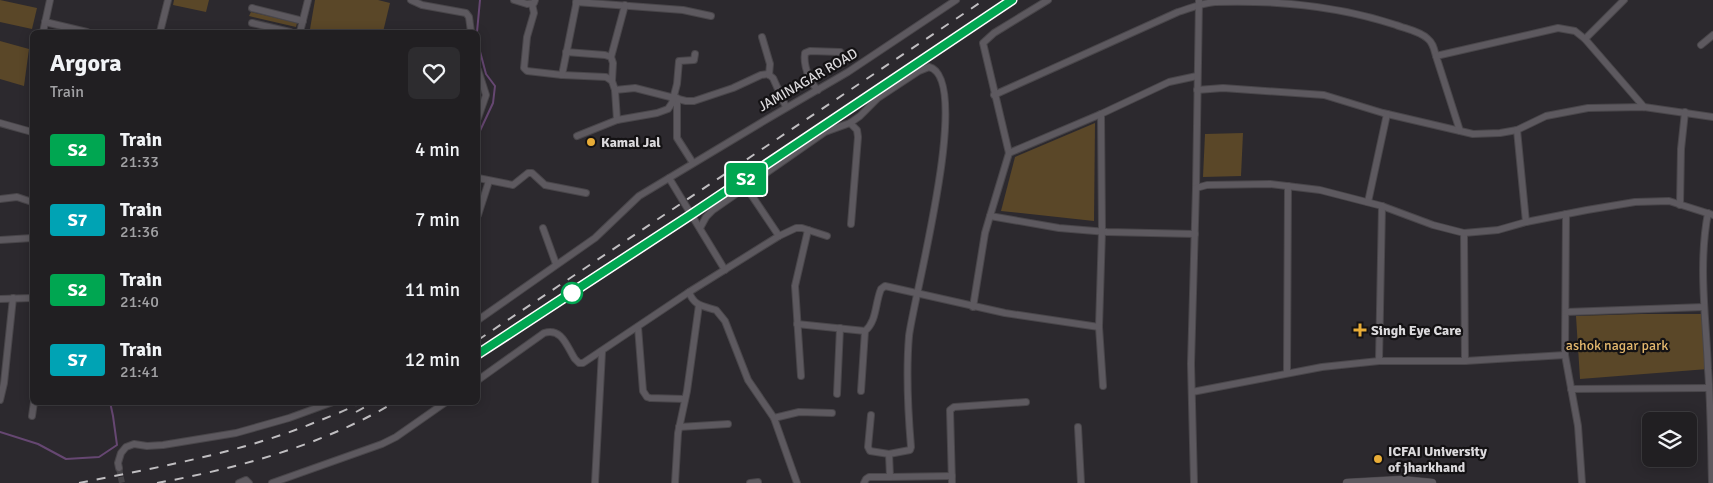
<!DOCTYPE html>
<html lang="en">
<head>
<meta charset="utf-8">
<style>
	body { margin:0; font-family:Signika,sans-serif; background:#2d2c2f; color:#f1f3f6; height:100vh; display:flex; flex-direction:column; font-size:19px; white-space:nowrap }
	* { box-sizing:border-box; margin:0 }
	p { font-size:16px; color:#a2a2a5 }
	.icon { flex:none; width:28px; height:28px; fill:none; stroke:currentColor; stroke-width:2; stroke-linecap:round; stroke-linejoin:round }
	.map { position:relative; flex:1; overflow:hidden }
	.details { position:absolute; left:30px; top:30px; width:450px; height:375px; display:flex; flex-direction:column; background:#211f22; border-radius:8px; box-shadow:0 2px 12px #0003,0 0 0 1px #3e3d40 }
	.details>* { flex:none }
	.badge { padding:0 10px; border-radius:4px; font-size:18px; line-height:32px }
	.buttons { position:absolute; left:1642px; top:412px; display:grid; gap:10px }
	.buttons a { display:grid; place-items:center; width:55px; height:55px; border-radius:8px; background:#211f22; box-shadow:0 2px 12px #0003,0 0 0 1px #3e3d40; font-size:25px }
	.map>.badge { position:absolute; translate:-50% -50%; box-shadow:0 0 0 2px #fff }
	.round { display:grid; place-items:center; flex:none; width:52px; height:52px; border-radius:8px; background:#2d2c2f }
	.headline { display:flex; align-items:center; justify-content:space-between; height:85px; padding:0 20px }
	h1 { font-size:24px; font-weight:800; line-height:38px }
	ul { padding:0; list-style:none }
	li { display:flex; align-items:center; gap:15px; height:70px; padding:0 20px }
	li div { flex:1 }
	li b { display:block; font-size:19px }
	li em { font-style:normal }
	li .badge { min-width:55px; font-weight:700; text-align:center }
	.map>svg:first-child { display:block }
</style>
</head>
<body>
<div class="map">
<svg width="1713" height="483" viewBox="0 0 1713 483">
	<rect width="100%" height="100%" fill="#2c292e"/>
	<g fill="#5a4728">
		<polygon points="0,0 37,8 32,29 0,22"/>
		<polygon points="174,0 209,0 206,12 173,5"/>
		<polygon points="315,0 378,0 390,3 383,32 325,32 310,29"/>
		<polygon points="251,12 297,23 296,27 249,16"/>
		<polygon points="0,41 29,49 24,86 0,79"/>
		<polygon points="1095,123 1094,221 1001,211 1015,157"/>
		<polygon points="1243,133 1241,176 1203,177 1205,134"/>
		<polygon points="1641,314 1704,314 1708,369 1580,379 1576,316"/>
	</g>
	<g fill="none" stroke-linecap="round" stroke-linejoin="round">
		<g stroke="#664772" stroke-width="2">
			<polyline points="477,32 480,0"/>
			<polyline points="478,44 486,74 495,86 493,103 478,135"/>
			<polyline points="0,432 38,444 66,459 99,457 117,445 113,416 110,402"/>
		</g>
		<polyline stroke="#464448" stroke-width="6" stroke-dasharray="6 3" stroke-linecap="butt" points="119,468 122,483"/>
		<defs>
			<g id="minor">
				<polyline points="411,0 422,5 466,13 469,17 471,32"/>
				<polyline points="514,0 527,4 534,3 535,0"/>
				<polyline points="1048,0 994,33 983,43 1009,153 990,216 1059,228 1107,232 1195,234"/>
				<polyline points="576,2 683,10 711,16"/>
				<polyline points="532,4 534,13 527,37 524,68 527,71 562,75 606,77 612,81 615,90 635,88 686,101 694,101 733,88 761,75 768,74 773,78 786,107"/>
				<polyline points="252,8 303,21"/>
				<polyline points="45,22 87,32"/>
				<polyline points="252,23 290,32"/>
				<polyline points="43,32 50,0"/>
				<polyline points="160,32 168,0"/>
				<polyline points="300,32 308,0"/>
				<polyline points="762,37 770,64 769,75"/>
				<polyline points="1585,39 1624,0"/>
				<polyline points="1701,45 1713,35"/>
				<polyline points="566,52 605,55 611,57 613,63 612,81"/>
				<polyline points="611,57 625,5"/>
				<polyline points="478,70 486,95 478,118"/>
				<polyline points="562,75 577,0"/>
				<polyline points="615,90 617,120"/>
				<path d="M818,90C809,82 803,64 805,53L810,51L840,52"/>
				<polyline points="1197,90 1223,88 1324,95 1383,113 1473,134 1500,133 1517,130 1546,116 1588,108 1644,107 1713,117"/>
				<path d="M994,95L1178,12C1191,8 1202,3 1215,2C1277,0 1338,6 1396,25C1406,29 1420,31 1428,39C1433,43 1434,49 1436,56"/>
				<polyline points="677,98 677,138 693,163"/>
				<polyline points="1101,114 1102,231 1099,327 1103,386"/>
				<polyline points="0,123 32,132"/>
				<polyline points="850,123 857,130 858,137 851,224"/>
				<polyline points="1517,130 1526,222"/>
				<polyline points="1460,131 1436,56 1558,28 1575,31 1585,39 1644,107"/>
				<polyline points="577,136 617,120 657,113 668,109 672,103 677,84 679,61 694,60 695,54"/>
				<polyline points="1009,153 1101,114 1169,82 1197,76"/>
				<polyline points="478,178 513,185 528,173 532,173 545,185 586,193"/>
				<polyline points="669,178 725,270"/>
				<polyline points="746,187 779,236"/>
				<polyline points="1196,188 1199,1"/>
				<polyline points="0,199 17,197 32,202"/>
				<polyline points="1368,202 1387,114"/>
				<polyline points="1680,205 1681,149 1685,112"/>
				<path d="M1708,213C1698,265 1706,317 1708,369C1711,407 1711,445 1712,483"/>
				<polyline points="1566,214 1565,355 1578,426 1582,483"/>
				<polyline points="478,215 489,181"/>
				<polyline points="543,228 556,264"/>
				<path d="M700,228L706,217L713,210L825,132L850,123L860,116L878,98L919,71L929,67C974,78 913,299 909,336C906,371 908,412 911,447L910,450L889,454"/>
				<polyline points="1464,233 1465,361"/>
				<polyline points="0,240 32,238"/>
				<path d="M689,292C694,306 703,306 716,310L725,321L748,380L774,418L797,483"/>
				<polyline points="0,299 32,298"/>
				<polyline points="973,307 985,233 990,216"/>
				<polyline points="1566,312 1704,307"/>
				<polyline points="478,320 595,238 639,196 769,118 848,72 956,0"/>
				<polyline points="797,324 865,331 861,391"/>
				<polyline points="638,327 643,391 647,397 650,398 685,399"/>
				<path d="M865,331C877,321 875,303 881,289L885,286L1005,313L1099,327"/>
				<polyline points="1379,361 1382,206"/>
				<polyline points="1287,373 1288,186"/>
				<polyline points="801,376 795,286 808,230"/>
				<path d="M478,380L544,333C562,327 567,347 575,359L579,363H583L689,292L779,236L796,228H802L827,236"/>
				<polyline points="1571,389 1709,388"/>
				<polyline points="1192,392 1322,367 1379,361 1465,361 1565,355"/>
				<polyline points="837,394 840,328"/>
				<polyline points="0,400 4,383 13,298"/>
				<polyline points="871,415 868,447 870,451 889,454 890,477 952,476"/>
				<polyline points="32,416 34,402"/>
				<polyline points="774,418 799,412 832,413"/>
				<polyline points="679,427 728,424"/>
				<polyline points="1078,427 1081,483"/>
				<polyline points="119,468 118,463 121,453 126,447 134,444 147,446 163,445 236,433 289,418 333,402"/>
				<polyline points="239,483 246,480 249,483"/>
				<polyline points="272,483 382,444 396,437 446,402"/>
				<polyline points="595,483 602,352"/>
				<polyline points="675,483 678,433 687,391 699,305"/>
				<polyline points="750,483 758,482"/>
				<polyline points="864,483 866,479 869,477 890,477"/>
				<polyline points="952,483 950,410 954,407 1026,402"/>
				<polyline points="1194,483 1191,364 1196,188 1207,185 1270,184 1320,190 1382,206 1433,225 1464,233 1498,230 1526,222 1587,210 1635,202 1669,201 1713,215"/>
			</g>
			<polyline id="tertiary" points="1347,483 1401,480 1432,483"/>
		</defs>
		<use href="#minor" stroke="#49464a" stroke-width="8"/>
		<use href="#tertiary" stroke="#49464a" stroke-width="9"/>
		<use href="#minor" stroke="#5d595f" stroke-width="6"/>
		<use href="#tertiary" stroke="#5d595f" stroke-width="8"/>
		<g stroke="#c0bec1" stroke-width="2" stroke-dasharray="9 9" stroke-linecap="butt">
			<polyline points="478,340 984,0"/>
			<polyline points="478,354 692,214 1012,0"/>
			<polyline points="356,412 374,402"/>
			<path d="M79,483C159,467 240,453 316,422C331,416 347,410 362,402"/>
			<path d="M157,483C239,468 323,445 395,402"/>
		</g>
	</g>
	<g fill="none" stroke-linecap="round" stroke-linejoin="round">
		<defs>
			<polyline id="line" points="478,354 692,214 1012,0"/>
		</defs>
		<use href="#line" stroke="#fff" stroke-width="11"/>
		<use href="#line" stroke="#00a651" stroke-width="8"/>
	</g>
	<g fill="#e8ac37" stroke="#141214" stroke-width="2">
		<circle cx="591" cy="142" r="5"/>
		<path d="M1357.5 322.5h5v5h5v5h-5v5h-5v-5h-5v-5h5z"/>
		<circle cx="1378" cy="459" r="5"/>
	</g>
	<circle fill="#fff" stroke="#00a651" stroke-width="2.5" cx="572" cy="293" r="10"/>
	<g text-anchor="middle" dominant-baseline="central" stroke-width="4.5" stroke-linejoin="round" paint-order="stroke">
		<g font-size="14" fill="#dcdadd" stroke="#141214">
			<text transform="translate(808 80) rotate(-30)">JAMINAGAR ROAD</text>
		</g>
		<g font-size="14" font-weight="bold" fill="#dcdadd" stroke="#141214" text-anchor="start">
			<text x="601" y="142">Kamal Jal</text>
			<text x="1371" y="330">Singh Eye Care</text>
			<text x="1388" y="451">ICFAI University<tspan x="1388" dy="16">of jharkhand</tspan></text>
		</g>
		<g font-size="14" fill="#e5b96e" stroke="#141214">
			<text x="1617" y="345">ashok nagar park</text>
		</g>
	</g>
</svg>
<div class="buttons">
<a><svg class="icon" aria-label="layers" viewBox="0 0 24 24"><path d="M12 4l9 5-9 5-9-5zM3 14l9 5 9-5"/></svg></a>
</div>
<b class="badge" style="left:746px;top:179px;background:#00a651;color:#fff">S2</b>
<section class="details">
<div class="headline"><div><h1>Argora</h1><p>Train</p></div><a class="round"><svg class="icon" aria-label="heart" viewBox="0 0 24 24"><path d="M12 20l-8-8c-3-5 5-10 8-4 3-6 11-1 8 4z"/></svg></a></div>
<ul>
<li><span class="badge" style="background:#00a651;color:#fff">S2</span><div><b>Train</b><p>21:33</p></div><em>4 min</em></li>
<li><span class="badge" style="background:#00a3b4;color:#fff">S7</span><div><b>Train</b><p>21:36</p></div><em>7 min</em></li>
<li><span class="badge" style="background:#00a651;color:#fff">S2</span><div><b>Train</b><p>21:40</p></div><em>11 min</em></li>
<li><span class="badge" style="background:#00a3b4;color:#fff">S7</span><div><b>Train</b><p>21:41</p></div><em>12 min</em></li>
</ul>
</section>
</div>
</body>
</html>
